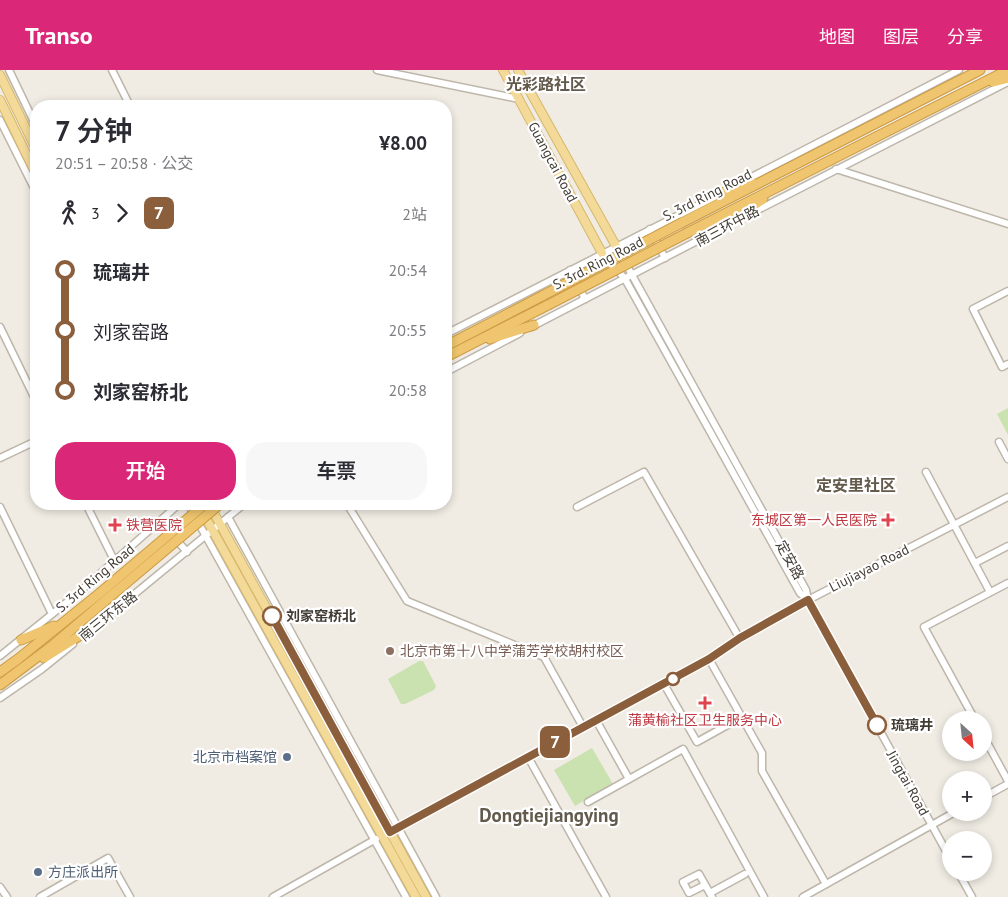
<!DOCTYPE html>
<html lang="zh">
<head>
<meta charset="utf-8">
<style>
	body { margin:0; font-family:"PT Sans","Noto Sans SC",sans-serif; background:#f7f7f7; color:#2b2b33; height:100vh; display:flex; flex-direction:column; font-size:19px; white-space:nowrap }
	* { box-sizing:border-box; margin:0 }
	p { font-size:16px; color:#7c7c81 }
	.icon { flex:none; width:28px; height:28px; fill:none; stroke:currentColor; stroke-width:2; stroke-linecap:round; stroke-linejoin:round }
	.map { position:relative; flex:1; overflow:hidden }
	.sheet { position:absolute; left:30px; top:30px; width:422px; height:410px; display:flex; flex-direction:column; background:#fff; border-radius:20px; box-shadow:0 2px 8px #0003 }
	.sheet>* { flex:none }
	.badge { padding:0 10px; border-radius:8px; font-size:18px; line-height:32px }
	.needle { width:32px; rotate:153deg }
	.buttons { position:absolute; left:942px; top:641px; display:grid; gap:10px }
	.buttons a { display:grid; place-items:center; width:50px; height:50px; border-radius:50%; background:#fff; box-shadow:0 2px 8px #0003; font-size:25px }
	.map>.badge { position:absolute; translate:-50% -50%; box-shadow:0 0 0 2px #fff }
	.legs { display:flex; align-items:center; gap:8px; height:55px; padding:0 25px; font-size:16px }
	.legs p { margin-inline-start:auto }
	.overview { display:flex; align-items:center; justify-content:space-between; height:85px; padding:0 25px }
	h1 { font-size:28px; font-weight:600; line-height:38px }
	.button { display:flex; gap:10px; margin-top:auto; padding:10px 25px }
	.button a { flex:1; height:58px; border-radius:20px; background:#db2777; color:#fff; font-size:20px; font-weight:600; line-height:58px; text-align:center }
	.button a+a { background:#f7f7f7; color:#2b2b33 }
	ul { padding:0 25px; list-style:none }
	li { display:flex; align-items:center; gap:18px; height:60px; font-size:19px }
	li i { display:grid; place-items:center; width:8px; height:100%; margin:0 6px; background:currentColor }
	li i::after { content:''; width:12px; height:12px; margin:-6px; border:4px solid; border-radius:50%; background:#fff }
	li p { margin-inline-start:auto }
	li:first-child i { background:linear-gradient(#0000 50%,currentColor 0) }
	li:last-child i { background:linear-gradient(currentColor 50%,#0000 0) }
	header { display:flex; align-items:center; gap:30px; box-sizing:border-box; height:70px; padding:0 25px; background:#db2777; color:#fff }
	header strong { font-size:24px }
	nav { display:flex; gap:28px; margin-inline-start:auto; font-size:18px }
	.map>svg:first-child { display:block }
</style>
</head>
<body>
<header>
<strong>Transo</strong>
<nav><a>地图</a><a>图层</a><a>分享</a></nav>
</header>
<div class="map">
<svg width="1008" height="827" viewBox="0 0 1008 827">
	<rect width="100%" height="100%" fill="#f0ece3"/>
	<g fill="#cae1b0">
		<polygon points="1008,338 1008,365 997,344"/>
		<polygon points="419,591 423,591 436,616 434,620 405,634 401,634 388,609"/>
		<polygon points="592,678 613,714 575,736 554,700"/>
	</g>
	<g fill="none" stroke-linecap="round" stroke-linejoin="round">
		<defs>
			<g id="minor">
				<polyline points="9,0 36,56"/>
				<polyline points="112,0 130,36"/>
				<polyline points="377,0 519,29"/>
				<polyline points="0,50 36,122"/>
				<polyline points="836,99 1008,154"/>
				<polyline points="744,111 959,0"/>
				<polyline points="742,148 1008,12"/>
				<polyline points="650,159 665,188"/>
				<polyline points="616,176 806,520 808,530 951,790"/>
				<polyline points="608,189 625,209 800,523 808,530"/>
				<polyline points="570,200 585,229"/>
				<polyline points="1008,221 973,239 1002,297 1008,294"/>
				<polyline points="0,257 36,331"/>
				<polyline points="531,257 722,158"/>
				<polyline points="446,264 720,124"/>
				<polyline points="446,302 520,263"/>
				<polyline points="999,372 1008,389"/>
				<polyline points="0,388 36,371"/>
				<polyline points="926,402 990,522"/>
				<polyline points="86,434 115,492"/>
				<polyline points="188,434 406,827"/>
				<polyline points="347,434 407,531 544,587 583,657"/>
				<polyline points="0,437 52,544"/>
				<polyline points="577,437 644,402 740,569"/>
				<polyline points="228,447 436,827"/>
				<polyline points="160,451 187,482"/>
				<polyline points="975,493 1008,476"/>
				<polyline points="92,559 244,434"/>
				<polyline points="0,586 77,524 179,434"/>
				<polyline points="709,589 762,683 762,701 826,814"/>
				<polyline points="664,614 697,672 742,647"/>
				<polyline points="0,628 42,599 73,574"/>
				<polyline points="596,650 629,709"/>
				<polyline points="975,650 924,557 1008,513"/>
				<polyline points="984,667 1008,711"/>
				<polyline points="528,687 606,827"/>
				<polyline points="984,727 1008,714"/>
				<polyline points="588,732 683,679 764,827"/>
				<polyline points="390,762 709,589 740,569 808,530 1008,427"/>
				<polyline points="958,802 972,827"/>
				<polyline points="705,815 689,823 683,812 699,804 712,827"/>
				<polyline points="0,817 7,827"/>
				<polyline points="710,823 745,804"/>
				<polyline points="40,827 108,788 130,827"/>
				<polyline points="273,827 376,769"/>
				<polyline points="803,827 955,742"/>
			</g>
			<g id="major">
				<polyline points="503,0 602,183"/>
				<polyline points="518,0 616,176"/>
				<polyline points="0,5 36,79"/>
				<polyline points="0,30 36,104"/>
				<polyline points="198,434 416,827"/>
				<polyline points="209,434 426,827"/>
			</g>
			<g id="highway">
				<polyline points="993,12 1008,8"/>
				<polyline points="717,125 752,112"/>
				<polyline points="683,152 980,0"/>
				<polyline points="719,159 763,129"/>
				<polyline points="687,163 1008,0"/>
				<polyline points="490,269 534,255"/>
				<polyline points="446,276 544,225"/>
				<polyline points="446,287 548,235"/>
				<polyline points="21,570 54,556"/>
				<polyline points="44,588 95,556"/>
				<polyline points="0,602 18,589 100,523"/>
				<polyline points="0,615 53,575 106,530"/>
			</g>
		</defs>
		<use href="#minor" stroke="#bdb6aa" stroke-width="9"/>
		<use href="#major" stroke="#d6b76b" stroke-width="10"/>
		<use href="#highway" stroke="#cc9a41" stroke-width="11"/>
		<use href="#minor" stroke="#fff" stroke-width="6"/>
		<use href="#major" stroke="#f4da99" stroke-width="8"/>
		<use href="#highway" stroke="#efc56f" stroke-width="9"/>
		<defs>
			<g id="highway-bridge">
				<polyline points="544,225 683,152"/>
				<polyline points="548,235 687,163"/>
				<polyline points="100,523 205,434"/>
				<polyline points="106,530 220,434"/>
			</g>
		</defs>
		<use href="#highway-bridge" stroke="#cc9a41" stroke-width="11" stroke-linecap="butt"/>
		<use href="#highway-bridge" stroke="#efc56f" stroke-width="9"/>
	</g>
	<g fill="none" stroke-linecap="round" stroke-linejoin="round">
		<defs>
			<polyline id="line-1" points="272,546 390,762 709,589 740,568 808,530 877,655"/>
		</defs>
		<use href="#line-1" stroke="#fff" stroke-width="11"/>
		<use href="#line-1" stroke="#8b5e3c" stroke-width="8"/>
	</g>
	<g fill="#e0444e" stroke="#fff" stroke-width="2">
		<path d="M885.5 442.5h5v5h5v5h-5v5h-5v-5h-5v-5h5z"/>
		<path d="M112.5 447.5h5v5h5v5h-5v5h-5v-5h-5v-5h5z"/>
		<path d="M702.5 625.5h5v5h5v5h-5v5h-5v-5h-5v-5h5z"/>
	</g>
	<g fill="#fff" stroke="#8b5e3c" stroke-width="2.5">
		<circle cx="272" cy="546" r="9"/>
		<circle cx="673" cy="609" r="6"/>
		<circle cx="877" cy="655" r="9"/>
	</g>
	<circle fill="#8d6e63" stroke="#fff" stroke-width="2" cx="390" cy="581" r="5"/>
	<g fill="#5c6f8a" stroke="#fff" stroke-width="2">
		<circle cx="287" cy="687" r="5"/>
		<circle cx="38" cy="802" r="5"/>
	</g>
	<g text-anchor="middle" dominant-baseline="central" stroke-width="4.5" stroke-linejoin="round" paint-order="stroke">
		<g font-size="14" fill="#413c34" stroke="#fff">
			<text transform="translate(553 92) rotate(62)">Guangcai Road</text>
			<text transform="translate(707 125) rotate(-27)">S. 3rd Ring Road</text>
			<text transform="translate(727 156) rotate(-28)">南三环中路</text>
			<text transform="translate(598 193) rotate(-27)">S. 3rd. Ring Road</text>
			<text transform="translate(790 490) rotate(61)">定安路</text>
			<text transform="translate(869 498) rotate(-27)">Liujiayao Road</text>
			<text transform="translate(95 508) rotate(-40)">S. 3rd Ring Road</text>
			<text transform="translate(108 546) rotate(-39)">南三环东路</text>
			<text transform="translate(908 713) rotate(61)">Jingtai Road</text>
		</g>
		<g font-size="14" fill="#be3a42" stroke="#fff" text-anchor="end">
			<text x="877" y="450">东城区第一人民医院</text>
			<text x="126" y="455" text-anchor="start">铁营医院</text>
			<text x="705" y="650" text-anchor="middle">蒲黄榆社区卫生服务中心</text>
		</g>
		<g font-size="14" font-weight="bold" fill="#413c34" stroke="#fff" text-anchor="start">
			<text x="286" y="546">刘家窑桥北</text>
			<text x="891" y="655">琉璃井</text>
		</g>
		<g font-size="14" fill="#785e54" stroke="#fff" text-anchor="start">
			<text x="400" y="581">北京市第十八中学蒲芳学校胡村校区</text>
		</g>
		<g font-size="14" fill="#4e5e75" stroke="#fff" text-anchor="end">
			<text x="277" y="687">北京市档案馆</text>
			<text x="48" y="802" text-anchor="start">方庄派出所</text>
		</g>
		<g font-size="16" font-weight="bold" fill="#635a4c" stroke="#fff">
			<text x="546" y="14">光彩路社区</text>
			<text x="856" y="415">定安里社区</text>
		</g>
		<g font-size="19" font-weight="bold" fill="#635a4c" stroke="#fff">
			<text x="549" y="745">Dongtiejiangying</text>
		</g>
	</g>
</svg>
<div class="buttons">
<a><svg class="needle" viewBox="-14 -14 28 28"><path d="M0-13l5 13h-10z" fill="#e53935"/><path d="M0 13l5-13h-10z" fill="#7c7c81"/></svg></a>
<a>+</a>
<a>−</a>
</div>
<b class="badge" style="left:555px;top:672px;background:#8b5e3c;color:#fff">7</b>
<section class="sheet">
<div class="overview"><div><h1>7 分钟</h1><p>20:51 – 20:58 · 公交</p></div><b>¥8.00</b></div>
<div class="legs"><svg class="icon" aria-label="walk" viewBox="0 0 24 24"><circle cx="13" cy="4" r="2"/><path d="M13 8l-2 6 4 7M11 14l-3 7M7 12l3-4h3l4 4"/></svg>3<svg class="icon" aria-label="forward" viewBox="0 0 24 24"><path d="M9 5l7 7-7 7"/></svg><b class="badge" style="background:#8b5e3c;color:#fff">7</b><p>2站</p></div>
<ul>
<li><i style="color:#8b5e3c"></i><b>琉璃井</b><p>20:54</p></li>
<li><i style="color:#8b5e3c"></i><span>刘家窑路</span><p>20:55</p></li>
<li><i style="color:#8b5e3c"></i><b>刘家窑桥北</b><p>20:58</p></li>
</ul>
<div class="button"><a>开始</a><a>车票</a></div>
</section>
</div>
</body>
</html>
